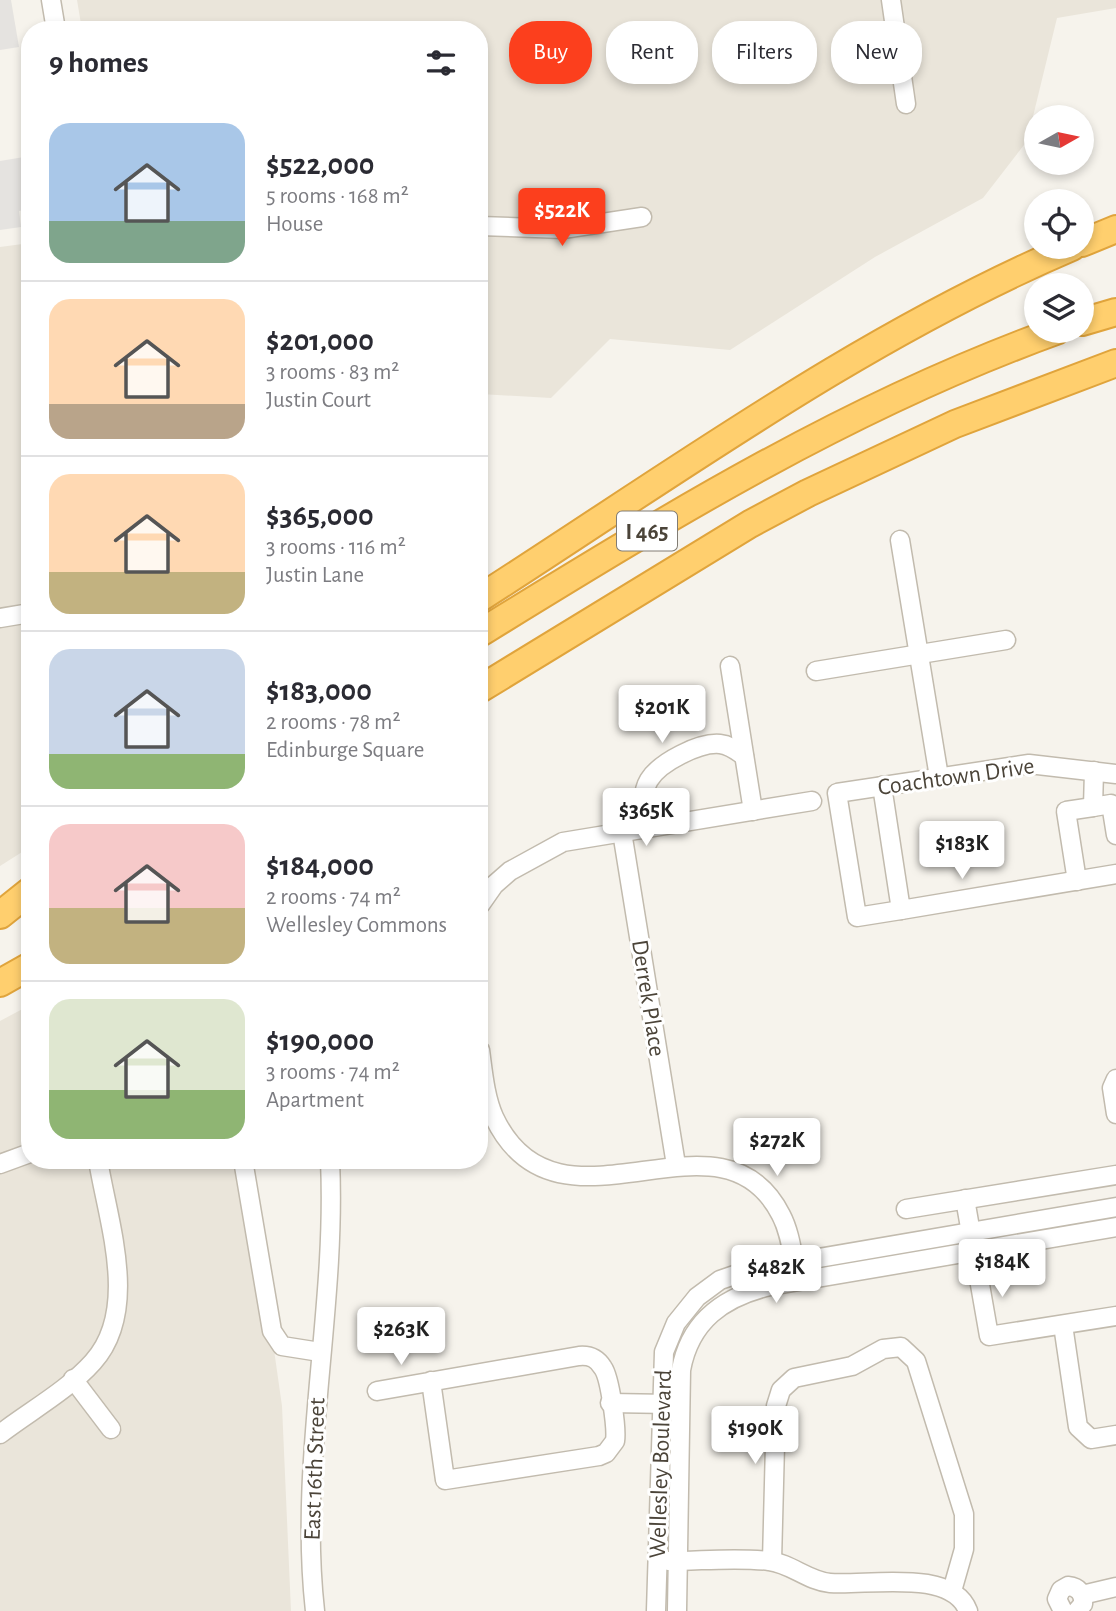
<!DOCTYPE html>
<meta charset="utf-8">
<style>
:root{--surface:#fff;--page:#f7f7f7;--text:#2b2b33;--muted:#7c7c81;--line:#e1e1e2;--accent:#fc3f1d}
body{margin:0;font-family:"Alegreya Sans",sans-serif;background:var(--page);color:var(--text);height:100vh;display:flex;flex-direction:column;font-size:26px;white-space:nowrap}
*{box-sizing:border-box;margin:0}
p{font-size:23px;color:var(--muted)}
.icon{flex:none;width:38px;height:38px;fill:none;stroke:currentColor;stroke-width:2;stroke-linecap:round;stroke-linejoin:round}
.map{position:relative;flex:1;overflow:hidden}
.details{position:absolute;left:21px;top:21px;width:467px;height:1148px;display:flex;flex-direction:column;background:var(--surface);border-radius:28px;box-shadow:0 4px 10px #0003}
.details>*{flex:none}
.top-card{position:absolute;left:509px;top:21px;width:500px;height:63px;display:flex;gap:14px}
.needle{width:46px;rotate:81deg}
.tools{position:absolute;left:1024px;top:105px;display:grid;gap:14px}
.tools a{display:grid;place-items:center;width:70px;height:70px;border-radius:50%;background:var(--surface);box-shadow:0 4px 10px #0003;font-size:35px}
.price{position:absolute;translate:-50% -60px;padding:0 16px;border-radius:7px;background:#fff;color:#222;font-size:23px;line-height:46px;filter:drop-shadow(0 2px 4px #0008)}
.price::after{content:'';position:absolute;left:50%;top:42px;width:21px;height:16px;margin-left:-10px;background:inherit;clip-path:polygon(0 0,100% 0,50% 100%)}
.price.current{background:var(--accent);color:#fff}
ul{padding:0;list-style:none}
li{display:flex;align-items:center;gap:21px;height:175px;padding:0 28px}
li+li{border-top:2px solid var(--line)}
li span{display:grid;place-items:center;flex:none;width:196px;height:140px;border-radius:21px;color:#555}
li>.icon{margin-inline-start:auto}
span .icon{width:84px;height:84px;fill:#fffc;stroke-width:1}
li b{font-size:30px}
h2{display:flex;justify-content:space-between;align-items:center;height:84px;padding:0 28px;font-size:30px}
.chip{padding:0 24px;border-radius:28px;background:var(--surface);box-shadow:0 4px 10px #0003;font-size:24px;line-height:63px}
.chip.current{background:var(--accent);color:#fff}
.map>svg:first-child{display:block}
.residential{fill:#eae5da}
.parking{fill:#e5e3e0}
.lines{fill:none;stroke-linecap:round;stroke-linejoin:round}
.minor-casing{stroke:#c2bbae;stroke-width:21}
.highway-casing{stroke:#e0a43c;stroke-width:30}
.minor{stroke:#fff;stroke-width:18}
.highway{stroke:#ffcf6e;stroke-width:26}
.labels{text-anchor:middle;stroke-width:6;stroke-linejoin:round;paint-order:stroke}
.shield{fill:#fff;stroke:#817c74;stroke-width:2}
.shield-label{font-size:23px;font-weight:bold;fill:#4b4439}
.street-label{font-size:24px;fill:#4b4439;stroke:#fff}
</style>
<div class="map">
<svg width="1116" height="1611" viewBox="0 0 1116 1611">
<rect width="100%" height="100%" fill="#f6f3ec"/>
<g class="residential">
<path d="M77,0H1116V8L1057,18L1027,141L983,198L875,257L730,350L610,339L551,398L480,394V30H82Z"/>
<path d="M30,243V847L0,866V247Z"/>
<path d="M30,1005V1160H247L282,1406L291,1611H0V1021Z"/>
</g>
<g class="parking">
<path d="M0,0H11L19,47L0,50Z"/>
<path d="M30,156V209L19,211L21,227L0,230V161Z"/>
</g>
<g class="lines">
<g class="minor-casing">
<g id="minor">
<path d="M51,0L56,30"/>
<path d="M891,0L906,104"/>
<path d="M480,226L563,229L642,217"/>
<path d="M900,540L939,777"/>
<path d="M0,618L30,613"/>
<path d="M730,666L753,811"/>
<path d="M816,671L1006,640"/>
<path d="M1094,771L1093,807L1111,804L1116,835"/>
<path d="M882,786L901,910L1116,874"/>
<path d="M644,829C643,814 641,793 649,780C660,762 700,742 720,744C730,745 737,751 744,756"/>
<path d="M622,832L676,1165"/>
<path d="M1077,881L1066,811L1093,807"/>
<path d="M480,905L494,885L510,871L563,842L812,801"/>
<path d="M901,910L857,917L837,793L1029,764L1116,774"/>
<path d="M480,1050C483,1072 485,1097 494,1117C558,1253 720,1094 781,1215C790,1232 792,1252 796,1271"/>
<path d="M1116,1079L1112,1088L1116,1114"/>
<path d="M243,1160L272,1331L282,1346L320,1352"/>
<path d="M0,1164L30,1153"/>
<path d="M965,1199L989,1336L1116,1316"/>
<path d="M906,1209L1116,1175"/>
<path d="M1063,1325L1078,1427L1091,1439L1116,1435"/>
<path d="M73,1379L111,1429"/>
<path d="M377,1391L579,1356C590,1355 597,1358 603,1368C610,1378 617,1429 615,1441L606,1453L599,1456L445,1480L431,1381"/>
<path d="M610,1403L670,1404"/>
<path d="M0,1434C30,1411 68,1390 93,1362C140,1310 108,1222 98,1160"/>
<path d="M668,1561C701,1561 736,1557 769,1561C790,1563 808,1581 830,1583C867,1586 952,1568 968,1611"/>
<path d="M772,1561L776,1406L781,1390L794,1378L852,1366L883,1349L901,1347L916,1361L964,1514V1549L952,1591"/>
<path d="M1082,1595L1116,1587"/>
<path d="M315,1611C298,1460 337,1311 330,1160"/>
<path d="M656,1611L664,1352L676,1323L697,1297L720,1280L749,1270L1116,1207"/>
<path d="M677,1611L681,1370C690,1321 723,1297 770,1286L1116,1227"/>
<path d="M1063,1611L1057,1599L1061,1590L1068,1586C1079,1587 1084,1594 1083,1604L1077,1611"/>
</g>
</g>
<g class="highway-casing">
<g id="highway">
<path d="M1082,243L1116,229"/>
<path d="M1082,322L1116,312"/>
<path d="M480,598C672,475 861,337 1072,247"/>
<path d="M480,633C667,518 848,406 1056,331"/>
<path d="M480,689L750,524L808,493L955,424L1116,363"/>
<path d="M0,915L30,891"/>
<path d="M0,983L30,966"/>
</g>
</g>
<use href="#minor" class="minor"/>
<use href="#highway" class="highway"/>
</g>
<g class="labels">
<rect class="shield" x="617" y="511.5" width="60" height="39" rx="5"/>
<g class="shield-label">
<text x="647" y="539">I 465</text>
</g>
<g class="street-label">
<text transform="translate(956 776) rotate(-8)" y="8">Coachtown Drive</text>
<text transform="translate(649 998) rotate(81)" y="8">Derrek Place</text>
<text transform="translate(660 1464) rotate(-88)" y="8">Wellesley Boulevard</text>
<text transform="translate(314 1469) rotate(-88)" y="8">East 16th Street</text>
</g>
</g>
</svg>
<div class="tools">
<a><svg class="needle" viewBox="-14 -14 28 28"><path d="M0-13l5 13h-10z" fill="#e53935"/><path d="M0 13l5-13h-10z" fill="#7c7c81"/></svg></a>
<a><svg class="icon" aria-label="locate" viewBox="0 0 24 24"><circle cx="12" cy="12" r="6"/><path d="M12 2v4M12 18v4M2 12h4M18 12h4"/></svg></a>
<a><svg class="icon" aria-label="layers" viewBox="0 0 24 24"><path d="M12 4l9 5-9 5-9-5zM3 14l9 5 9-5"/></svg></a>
</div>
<b class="price current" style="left:562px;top:248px">$522K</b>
<b class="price" style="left:662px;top:745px">$201K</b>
<b class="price" style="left:646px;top:848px">$365K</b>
<b class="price" style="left:962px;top:881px">$183K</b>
<b class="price" style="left:777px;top:1178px">$272K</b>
<b class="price" style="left:1002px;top:1299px">$184K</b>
<b class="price" style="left:776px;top:1305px">$482K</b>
<b class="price" style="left:401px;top:1367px">$263K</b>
<b class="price" style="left:755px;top:1466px">$190K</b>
<div class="top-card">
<a class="chip current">Buy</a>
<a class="chip">Rent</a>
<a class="chip">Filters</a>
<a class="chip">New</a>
</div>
<section class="details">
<h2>9 homes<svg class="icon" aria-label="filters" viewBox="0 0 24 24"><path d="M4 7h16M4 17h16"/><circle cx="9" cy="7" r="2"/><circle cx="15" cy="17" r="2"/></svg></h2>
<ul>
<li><span style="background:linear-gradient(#a9c7e8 70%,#7fa58c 0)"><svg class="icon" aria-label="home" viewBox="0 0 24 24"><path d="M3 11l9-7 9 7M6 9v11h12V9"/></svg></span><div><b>$522,000</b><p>5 rooms · 168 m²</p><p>House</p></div></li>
<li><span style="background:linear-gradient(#ffd9b3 75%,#b9a48a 0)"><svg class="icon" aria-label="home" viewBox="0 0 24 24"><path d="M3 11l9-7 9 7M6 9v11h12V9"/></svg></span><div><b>$201,000</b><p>3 rooms · 83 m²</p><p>Justin Court</p></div></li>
<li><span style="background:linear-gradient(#ffd9b3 70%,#c2b280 0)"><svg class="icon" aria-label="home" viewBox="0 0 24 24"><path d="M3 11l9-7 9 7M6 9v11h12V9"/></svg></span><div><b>$365,000</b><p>3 rooms · 116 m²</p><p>Justin Lane</p></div></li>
<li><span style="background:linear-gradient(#c9d6e8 75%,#8fb573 0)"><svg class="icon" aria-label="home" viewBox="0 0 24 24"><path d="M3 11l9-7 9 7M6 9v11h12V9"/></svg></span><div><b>$183,000</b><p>2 rooms · 78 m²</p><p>Edinburge Square</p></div></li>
<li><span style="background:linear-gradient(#f6c9c9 60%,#c2b280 0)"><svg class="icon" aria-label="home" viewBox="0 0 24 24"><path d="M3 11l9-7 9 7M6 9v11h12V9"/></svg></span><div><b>$184,000</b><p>2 rooms · 74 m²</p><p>Wellesley Commons</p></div></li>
<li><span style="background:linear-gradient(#dfe7d0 65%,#8fb573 0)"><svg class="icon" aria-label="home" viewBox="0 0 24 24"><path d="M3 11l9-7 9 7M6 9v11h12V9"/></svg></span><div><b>$190,000</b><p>3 rooms · 74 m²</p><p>Apartment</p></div></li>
</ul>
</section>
</div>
